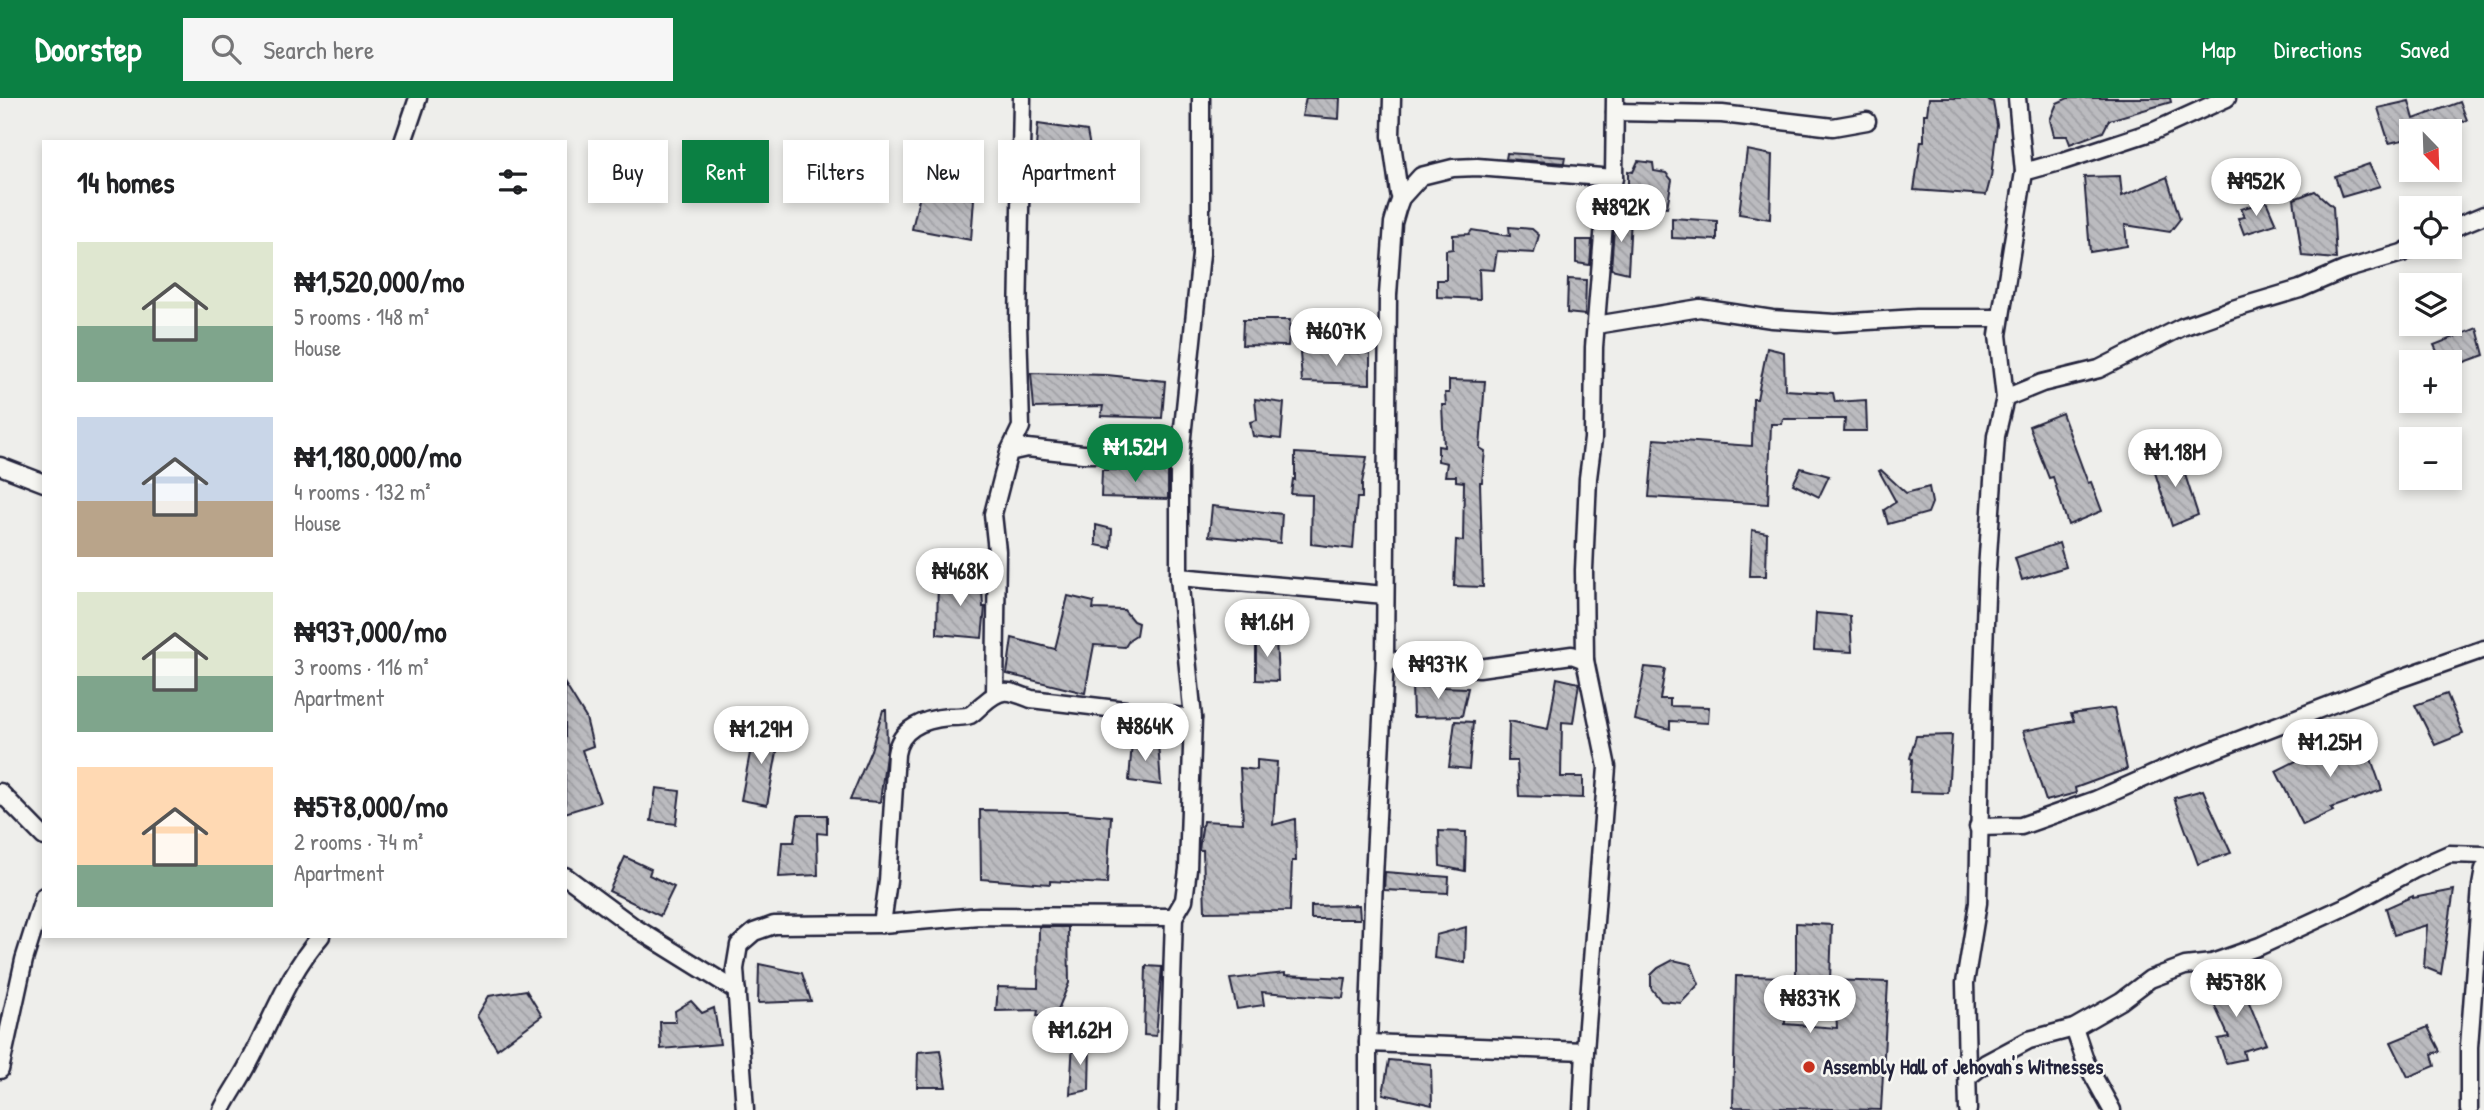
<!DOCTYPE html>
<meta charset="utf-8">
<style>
:root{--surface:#fff;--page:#f6f6f6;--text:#202124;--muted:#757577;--accent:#0b8043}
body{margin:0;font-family:"Patrick Hand",sans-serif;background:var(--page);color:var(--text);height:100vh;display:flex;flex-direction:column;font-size:26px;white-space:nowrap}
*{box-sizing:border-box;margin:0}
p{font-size:23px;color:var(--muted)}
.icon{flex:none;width:38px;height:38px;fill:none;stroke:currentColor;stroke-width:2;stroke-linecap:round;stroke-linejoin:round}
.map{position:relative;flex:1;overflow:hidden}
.side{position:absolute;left:42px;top:42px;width:525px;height:798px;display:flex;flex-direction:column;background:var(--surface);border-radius:0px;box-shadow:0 4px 10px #0003}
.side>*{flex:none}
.guide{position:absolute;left:588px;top:42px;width:665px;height:63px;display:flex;gap:14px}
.needle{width:46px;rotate:157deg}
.fabs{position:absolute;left:2399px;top:21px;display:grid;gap:14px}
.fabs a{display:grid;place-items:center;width:63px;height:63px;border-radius:0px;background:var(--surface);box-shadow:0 4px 10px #0003;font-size:35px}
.price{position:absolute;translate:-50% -60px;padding:0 16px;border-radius:24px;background:#fff;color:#222;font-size:23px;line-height:46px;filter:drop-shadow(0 2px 4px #0008)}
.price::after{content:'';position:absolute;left:50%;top:42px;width:21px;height:16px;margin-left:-10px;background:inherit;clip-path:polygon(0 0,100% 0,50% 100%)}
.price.current{background:var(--accent);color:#fff}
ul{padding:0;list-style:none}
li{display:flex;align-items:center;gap:21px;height:175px;padding:0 35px}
li span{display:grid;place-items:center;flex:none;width:196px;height:140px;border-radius:0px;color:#555}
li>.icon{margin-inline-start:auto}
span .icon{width:84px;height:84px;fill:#fffc;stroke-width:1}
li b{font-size:30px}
h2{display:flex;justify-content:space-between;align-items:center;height:84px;padding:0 35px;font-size:30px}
.chip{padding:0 24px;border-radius:0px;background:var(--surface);box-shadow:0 4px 10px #0003;font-size:24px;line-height:63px}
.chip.current{background:var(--accent);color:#fff}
header{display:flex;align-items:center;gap:42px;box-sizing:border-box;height:98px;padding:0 35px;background:var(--accent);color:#fff}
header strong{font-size:33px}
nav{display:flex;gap:38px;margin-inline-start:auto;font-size:24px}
.search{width:490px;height:63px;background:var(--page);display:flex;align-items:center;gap:18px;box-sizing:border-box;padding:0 24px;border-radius:0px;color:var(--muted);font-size:26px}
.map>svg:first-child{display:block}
.building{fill:url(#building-back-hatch);stroke:#22223b;stroke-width:2;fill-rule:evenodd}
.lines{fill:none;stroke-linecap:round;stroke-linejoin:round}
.minor-casing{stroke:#22223b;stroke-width:21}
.minor{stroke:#f6f6f2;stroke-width:16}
.poi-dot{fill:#c8321e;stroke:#f6f6f2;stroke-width:2.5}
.labels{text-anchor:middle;stroke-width:5;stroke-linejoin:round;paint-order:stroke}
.poi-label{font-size:21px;font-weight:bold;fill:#22223b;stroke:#f6f6f2;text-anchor:start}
</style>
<header>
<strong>Doorstep</strong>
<div class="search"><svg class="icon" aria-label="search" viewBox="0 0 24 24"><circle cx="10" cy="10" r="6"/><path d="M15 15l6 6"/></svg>Search here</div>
<nav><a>Map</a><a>Directions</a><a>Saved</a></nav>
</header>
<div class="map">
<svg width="2484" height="1012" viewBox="0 0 2484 1012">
<defs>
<pattern id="building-back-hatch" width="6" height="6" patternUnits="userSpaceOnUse" patternTransform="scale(1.75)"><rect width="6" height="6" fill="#bbbbbf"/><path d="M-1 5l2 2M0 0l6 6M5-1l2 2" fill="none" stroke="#a0a0a5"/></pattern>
</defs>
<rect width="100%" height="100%" fill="#eeeeeb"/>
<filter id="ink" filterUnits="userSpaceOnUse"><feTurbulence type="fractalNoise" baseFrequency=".0143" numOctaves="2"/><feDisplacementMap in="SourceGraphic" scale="14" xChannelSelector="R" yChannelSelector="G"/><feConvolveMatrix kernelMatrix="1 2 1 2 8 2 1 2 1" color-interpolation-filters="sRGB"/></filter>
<g filter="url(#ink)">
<g class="building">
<path d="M1306,0H1340L1339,21L1302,18Z"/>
<path d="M1929,0H1985L1993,4L1997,27L1991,79L1986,97L1914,92L1921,43H1924V16H1927Z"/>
<path d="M2068,0H2170L2171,4L2109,22L2103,34L2070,46L2067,38H2054L2050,22L2057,5Z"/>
<path d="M2409,3L2414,21L2460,4L2467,22L2440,33H2412V40L2389,45L2378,10Z"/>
<path d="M1038,26L1087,33L1091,55L1036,49Z"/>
<path d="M1747,52L1772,57L1770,121L1739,116Z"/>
<path d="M1507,55L1565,59L1564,65L1506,61Z"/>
<path d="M1638,63L1653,65L1654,73L1666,75L1672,82L1667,109L1628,106V73L1633,74Z"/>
<path d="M2369,66L2380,88L2342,99L2335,78Z"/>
<path d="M2120,78L2122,98L2167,79L2180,121L2170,134L2125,127L2127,148L2090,154L2084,79Z"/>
<path d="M921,92L974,101L971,142L912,131Z"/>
<path d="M2315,93L2333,109L2336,161L2302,158L2294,101Z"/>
<path d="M2266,103L2276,126L2244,136L2238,120L2245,119L2241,111Z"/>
<path d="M1615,116L1631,119L1628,175L1611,171Z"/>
<path d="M1672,120L1717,123V142L1672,140Z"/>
<path d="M1509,129L1532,131L1539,137L1534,155L1497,153L1494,172L1479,171L1480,201L1437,199V182H1446V152L1453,151V137L1469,136L1472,132L1510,138Z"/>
<path d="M1576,142H1592L1590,167L1576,165Z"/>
<path d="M1568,181L1586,182L1585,217L1567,215Z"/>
<path d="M1243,222H1290L1288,248L1242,247Z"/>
<path d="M2477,230L2484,257L2462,265L2460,256L2442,264L2434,247Z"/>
<path d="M1767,250L1784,254L1785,292L1833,295L1835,304L1866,302L1867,333H1844L1845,321H1783L1782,326H1771L1768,406L1649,399L1654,341L1752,348L1753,301H1757Z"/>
<path d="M1300,254L1370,255V286L1302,284Z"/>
<path d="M1031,275L1107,277L1165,283L1162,320L1101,318L1103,308L1034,310Z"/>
<path d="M1449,282L1485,283L1480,350L1485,353L1482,384H1480L1483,489L1454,488L1456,442L1463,443L1464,384L1456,383V378H1445L1447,365L1438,363V348L1444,349L1442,307H1446L1445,295H1449Z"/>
<path d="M1255,301L1284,305L1281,341L1253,338L1250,324L1257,322Z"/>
<path d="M2062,315L2088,385L2091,384L2102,413L2068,427L2053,379L2049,380L2029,328Z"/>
<path d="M1295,355L1367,359L1362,385V400H1357L1353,451L1311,446L1312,397L1291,396L1293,381L1295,382Z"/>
<path d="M2178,355L2198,417L2172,428L2152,365Z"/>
<path d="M1801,370L1829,378L1819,399L1793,386Z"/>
<path d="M1102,372H1168V401L1101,399Z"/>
<path d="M1881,372L1906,395L1929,389L1932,405L1928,415L1888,426L1884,412L1896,404L1879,373Z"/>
<path d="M1212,408L1282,416L1280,445L1209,438Z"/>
<path d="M1096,427L1112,431L1111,450L1096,447Z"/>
<path d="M1752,432L1767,435L1766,478H1750Z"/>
<path d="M2059,445L2066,469L2022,482L2015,460Z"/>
<path d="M938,478L979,482V490H982L983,509H985L982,540L937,536Z"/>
<path d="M1068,498L1094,504L1093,511L1124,512L1133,523L1138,525L1136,537L1130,541L1125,549L1094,547L1085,595L1007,576L1012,540L1055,551Z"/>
<path d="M1816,515L1850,518L1852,554L1814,552Z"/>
<path d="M1256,539H1276L1278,583L1256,582Z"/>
<path d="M1645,569L1665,571L1660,601H1670V608L1709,609L1708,625L1670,623V631L1635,622Z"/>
<path d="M1557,580L1579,585L1573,625L1562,624L1561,679H1583V700L1519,698L1517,663H1508L1509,623L1548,631Z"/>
<path d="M565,586L586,620L593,648L582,652L600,704L565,715Z"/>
<path d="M1412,588L1468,590L1462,618L1413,619Z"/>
<path d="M2447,596L2463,636L2435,647L2415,607Z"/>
<path d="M2114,610L2127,671L2075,690L2076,695L2046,703L2023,633L2074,623L2071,616Z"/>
<path d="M883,612H886L887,649L880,704L850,702L871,652Z"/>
<path d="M1455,623L1473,624L1469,671L1449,669Z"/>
<path d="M755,629L781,633L767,707L741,702Z"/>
<path d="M1952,637L1948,695L1910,694L1912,661L1910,660L1916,638Z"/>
<path d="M2363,638L2382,692L2331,710L2333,713L2303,727L2276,673L2308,657Z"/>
<path d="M1132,644L1158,645L1161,687L1129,683Z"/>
<path d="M1257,662L1277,664L1273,727L1295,721L1296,763H1292L1290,813L1205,814L1203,752H1199L1203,723L1243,725L1240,670L1257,672Z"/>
<path d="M656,690L680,693L676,726L651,723Z"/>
<path d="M2203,692L2231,755L2198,766L2174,700Z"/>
<path d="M980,712L1065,714L1111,718L1107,786L1050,783V786L981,781Z"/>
<path d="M798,717H827V736L817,735L818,777L779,779L782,744H794Z"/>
<path d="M1439,733L1466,734L1465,773L1440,768Z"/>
<path d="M625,759L651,771L649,777L674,789L660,818L609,793Z"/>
<path d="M1385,774L1449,779L1448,795L1384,792Z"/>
<path d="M2454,792L2441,876L2424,869L2427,827L2394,837L2386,810L2413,798V800Z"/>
<path d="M1359,807L1360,821H1311V808Z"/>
<path d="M1796,825L1832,827L1830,882L1888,884L1881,1012L1733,1009L1736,878L1796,879ZM1786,896L1835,897L1837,930L1785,926Z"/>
<path d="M1039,829H1068L1069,885L1055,919L1037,918L1038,912L996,913L998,889L1038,890Z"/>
<path d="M1466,829L1465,865L1434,860L1436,837Z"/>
<path d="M1673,862L1691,866L1699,886L1681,905L1661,903L1651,890V877L1658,870Z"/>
<path d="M759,866L802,875L811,903L758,905Z"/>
<path d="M1146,868L1162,869L1156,938L1144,937Z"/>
<path d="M1285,875V877L1346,880L1343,900L1262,894L1264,907L1237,911L1230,881Z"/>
<path d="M2237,875L2266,946L2243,953L2245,961L2226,965L2218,941L2229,939L2207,891Z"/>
<path d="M526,892L542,918L497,951L477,918L489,898Z"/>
<path d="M691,903L702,915L714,910L720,946L661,951L660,924H676L675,913Z"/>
<path d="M2428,929L2440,953L2432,956L2435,968L2408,979L2391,944Z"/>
<path d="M1073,943L1090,945L1089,992L1070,996Z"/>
<path d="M940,952L946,989H917L918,954Z"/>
<path d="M1389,962L1431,966L1432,1007L1383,996Z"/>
</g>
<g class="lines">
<g class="minor-casing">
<g id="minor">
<path d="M1392,0L1391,38L1399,95L1401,100"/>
<path d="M1615,14L1722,16L1833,29L1867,23"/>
<path d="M403,44L418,0"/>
<path d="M2024,74L2063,63L2154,33L2227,0"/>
<path d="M2450,131L2484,117"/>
<path d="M1596,227L1700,210L1772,221L1835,225L1917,220H2000"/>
<path d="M2005,300L2042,285L2099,271L2182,229L2233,211L2300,191L2344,172L2402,155L2413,149"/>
<path d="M1009,354L1021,329L1018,226L1022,0"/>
<path d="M0,368L44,385"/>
<path d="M1179,479L1385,497"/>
<path d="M1385,562L1479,570L1572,557L1585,562"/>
<path d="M995,595L997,453L993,416L1009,354L1027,350L1083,356H1158L1171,359L1179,368"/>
<path d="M0,694L44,739"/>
<path d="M1978,729L2021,728L2095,702L2172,668L2387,585L2484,551"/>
<path d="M565,778L634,829L737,893"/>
<path d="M882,826L888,783L896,656C900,630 924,621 949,619C955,619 965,619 970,617C974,615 979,609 983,606C1002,589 1008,592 1031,601L1193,620"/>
<path d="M2074,930L2086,965L2112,1012"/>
<path d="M1368,945L1585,953"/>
<path d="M0,972L24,862L44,798"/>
<path d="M1968,979L1986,965L2029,942L2074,930L2121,903L2150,881L2185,868L2212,865L2260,848L2353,805L2413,772L2449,756L2484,757"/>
<path d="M222,1012C230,996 241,981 249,965C272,922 288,875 321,838"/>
<path d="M745,1012L735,871L739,847L754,834L774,827L882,826L979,818L1174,819"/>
<path d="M1168,1012L1174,819L1184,802L1188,771L1193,620L1179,479V368L1201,156V0"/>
<path d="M1368,1012V945L1374,779L1385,562L1388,197L1393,125L1397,111L1401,100L1421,78L1453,70L1477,69L1614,80"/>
<path d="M1582,1012L1585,953L1607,669L1585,562L1584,472L1588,380L1593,341L1594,249L1605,113L1614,80L1615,0"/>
<path d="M1968,1012L1965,885L1978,805L1982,604L1987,472L1996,338L2005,300L1998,237L2024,74L2017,0"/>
<path d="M2469,1012V949L2481,788L2484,771"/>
</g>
</g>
<use href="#minor" class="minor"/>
</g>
</g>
<circle class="poi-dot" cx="1809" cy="969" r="7"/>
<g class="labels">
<g class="poi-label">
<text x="1823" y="976">Assembly Hall of Jehovah's Witnesses</text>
</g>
</g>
</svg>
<div class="fabs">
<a><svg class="needle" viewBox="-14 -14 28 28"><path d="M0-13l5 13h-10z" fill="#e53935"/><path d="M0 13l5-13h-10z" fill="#757577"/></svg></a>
<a><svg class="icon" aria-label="locate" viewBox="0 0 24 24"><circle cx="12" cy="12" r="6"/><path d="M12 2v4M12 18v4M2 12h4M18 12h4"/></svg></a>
<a><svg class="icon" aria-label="layers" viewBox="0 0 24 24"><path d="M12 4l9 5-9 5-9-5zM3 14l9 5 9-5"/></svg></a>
<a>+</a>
<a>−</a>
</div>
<b class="price" style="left:2256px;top:120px">₦952K</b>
<b class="price" style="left:1621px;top:146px">₦892K</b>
<b class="price" style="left:1336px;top:270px">₦607K</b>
<b class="price current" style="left:1135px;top:386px">₦1.52M</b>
<b class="price" style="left:2175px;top:391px">₦1.18M</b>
<b class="price" style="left:960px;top:510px">₦468K</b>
<b class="price" style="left:1267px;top:561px">₦1.6M</b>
<b class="price" style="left:1438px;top:603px">₦937K</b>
<b class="price" style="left:1145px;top:665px">₦864K</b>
<b class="price" style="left:761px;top:668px">₦1.29M</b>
<b class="price" style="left:2330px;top:681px">₦1.25M</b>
<b class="price" style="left:2236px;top:921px">₦578K</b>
<b class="price" style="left:1810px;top:937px">₦837K</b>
<b class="price" style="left:1080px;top:969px">₦1.62M</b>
<div class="guide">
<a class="chip">Buy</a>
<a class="chip current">Rent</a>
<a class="chip">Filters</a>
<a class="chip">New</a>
<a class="chip">Apartment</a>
</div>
<section class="side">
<h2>14 homes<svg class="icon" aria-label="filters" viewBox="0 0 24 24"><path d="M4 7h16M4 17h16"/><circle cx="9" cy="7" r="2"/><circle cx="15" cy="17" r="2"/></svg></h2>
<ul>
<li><span style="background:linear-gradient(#dfe7d0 60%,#7fa58c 0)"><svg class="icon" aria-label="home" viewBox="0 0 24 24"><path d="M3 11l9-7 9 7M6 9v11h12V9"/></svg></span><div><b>₦1,520,000/mo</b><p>5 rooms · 148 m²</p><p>House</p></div></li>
<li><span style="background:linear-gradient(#c9d6e8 60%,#b9a48a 0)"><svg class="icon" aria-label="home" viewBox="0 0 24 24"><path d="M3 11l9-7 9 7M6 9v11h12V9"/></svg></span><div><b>₦1,180,000/mo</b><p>4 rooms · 132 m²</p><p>House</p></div></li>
<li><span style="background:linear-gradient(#dfe7d0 60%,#7fa58c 0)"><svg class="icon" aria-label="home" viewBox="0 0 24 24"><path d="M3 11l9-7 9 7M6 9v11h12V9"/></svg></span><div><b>₦937,000/mo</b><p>3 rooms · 116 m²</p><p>Apartment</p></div></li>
<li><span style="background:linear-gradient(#ffd9b3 70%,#7fa58c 0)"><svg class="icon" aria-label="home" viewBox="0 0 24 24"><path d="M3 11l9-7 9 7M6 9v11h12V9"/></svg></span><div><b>₦578,000/mo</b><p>2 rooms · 74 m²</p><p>Apartment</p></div></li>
</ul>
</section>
</div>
